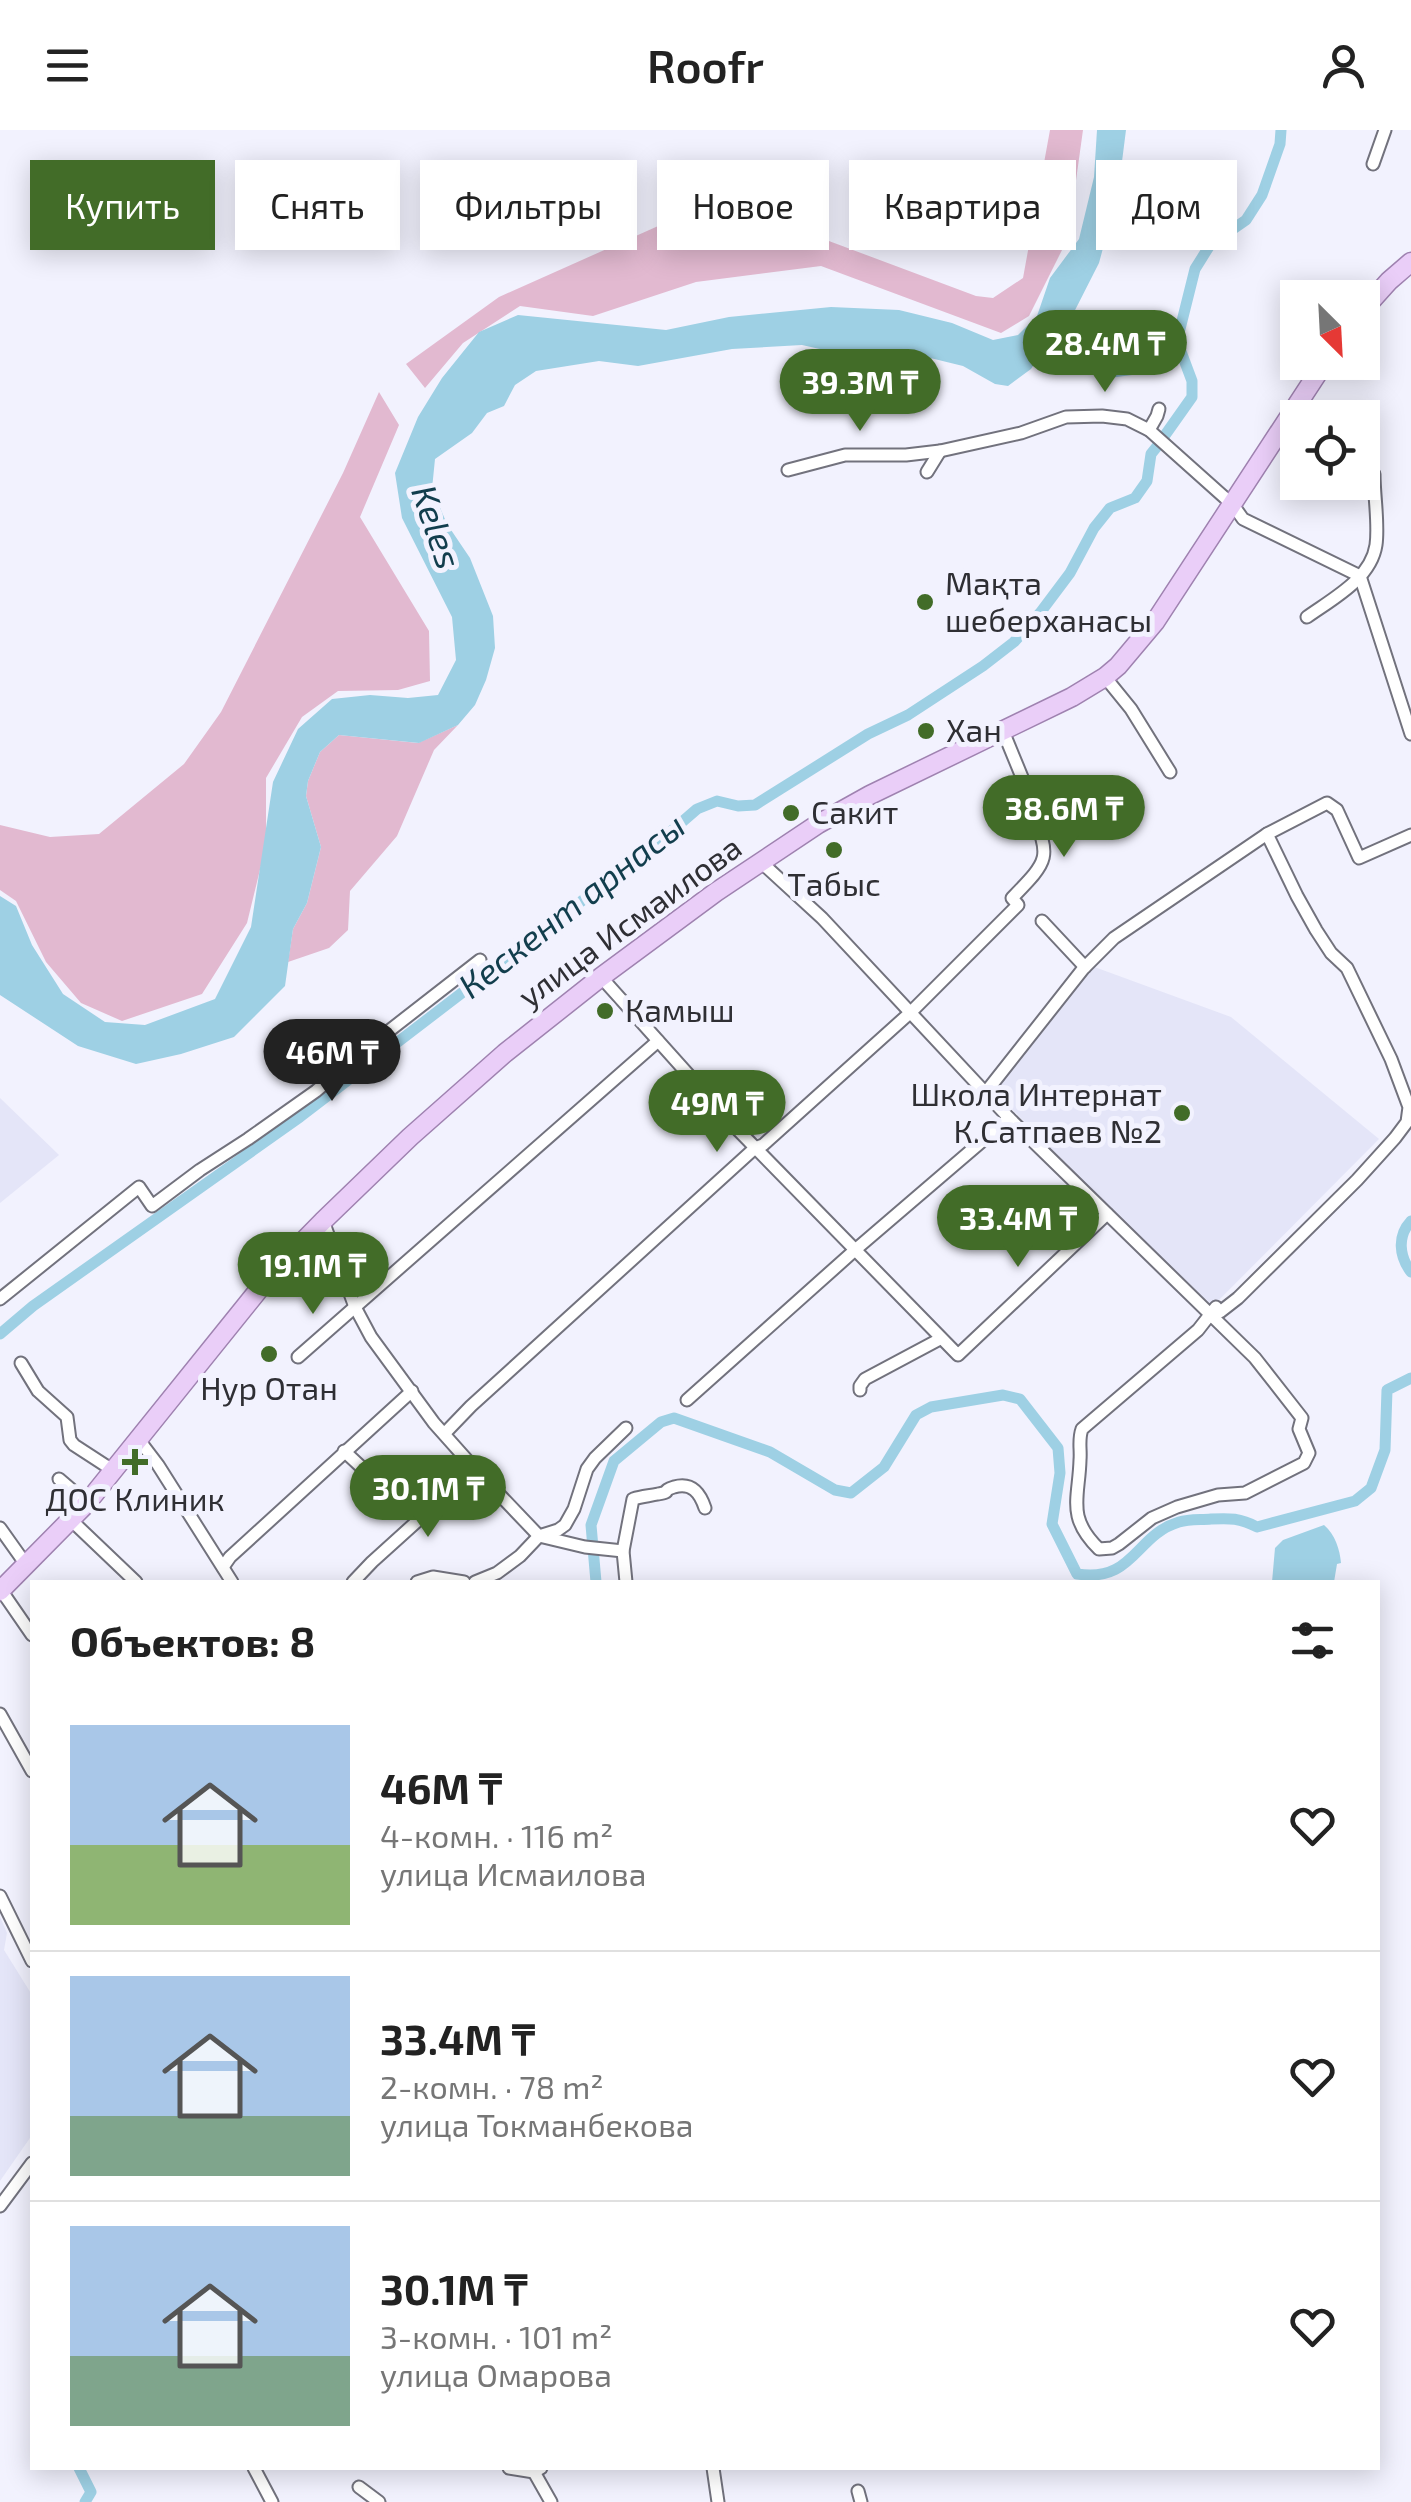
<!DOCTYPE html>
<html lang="ru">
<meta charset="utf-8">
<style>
:root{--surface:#fff;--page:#f6f6f6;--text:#222;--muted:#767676;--line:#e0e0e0;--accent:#426c28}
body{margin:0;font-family:"Exo 2",sans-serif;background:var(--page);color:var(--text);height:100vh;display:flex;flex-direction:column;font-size:38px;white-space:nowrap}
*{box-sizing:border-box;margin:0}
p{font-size:32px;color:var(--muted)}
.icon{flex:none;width:55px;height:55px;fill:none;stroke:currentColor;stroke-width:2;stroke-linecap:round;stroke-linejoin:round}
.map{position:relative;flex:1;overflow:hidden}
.drawer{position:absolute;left:30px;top:1450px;width:1350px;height:890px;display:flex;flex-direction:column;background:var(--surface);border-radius:0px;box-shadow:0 5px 25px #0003}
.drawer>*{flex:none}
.top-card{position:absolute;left:30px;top:30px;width:1352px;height:90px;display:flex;gap:20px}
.needle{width:65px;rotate:156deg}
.buttons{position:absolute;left:1280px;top:150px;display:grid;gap:20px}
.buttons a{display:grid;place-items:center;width:100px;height:100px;border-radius:0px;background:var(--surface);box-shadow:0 5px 25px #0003;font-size:50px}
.price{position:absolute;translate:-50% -85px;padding:0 22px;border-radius:35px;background:var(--accent);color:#fff;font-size:32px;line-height:65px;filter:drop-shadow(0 2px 5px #0008)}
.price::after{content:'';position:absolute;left:50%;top:60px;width:30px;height:22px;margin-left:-15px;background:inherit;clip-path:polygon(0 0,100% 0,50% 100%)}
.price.selected{background:#222;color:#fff}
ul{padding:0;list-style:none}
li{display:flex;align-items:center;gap:30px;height:250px;padding:0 40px}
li+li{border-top:2px solid var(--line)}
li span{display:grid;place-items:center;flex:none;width:280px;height:200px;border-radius:0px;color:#555}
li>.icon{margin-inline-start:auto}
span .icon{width:120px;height:120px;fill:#fffc;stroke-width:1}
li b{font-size:42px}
h2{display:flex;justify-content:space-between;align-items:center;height:120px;padding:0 40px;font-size:42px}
.tag{padding:0 35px;border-radius:0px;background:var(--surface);box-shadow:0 5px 25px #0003;font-size:35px;line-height:90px}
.tag.selected{background:var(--accent);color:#fff}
header{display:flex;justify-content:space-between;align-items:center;height:130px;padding:0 40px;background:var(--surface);font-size:45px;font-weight:600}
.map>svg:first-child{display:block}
.built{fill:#e4e5f8}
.green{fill:#e2b9d0}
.water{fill:#9ed0e4}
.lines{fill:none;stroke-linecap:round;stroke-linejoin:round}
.canal{stroke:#9ed0e4;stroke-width:11}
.minor-casing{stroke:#72727d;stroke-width:15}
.primary-casing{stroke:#9f82b0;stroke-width:21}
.minor{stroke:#fff;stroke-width:11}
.primary{stroke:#eacef8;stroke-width:18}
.poi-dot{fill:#426c28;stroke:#f2f2fe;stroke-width:4}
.labels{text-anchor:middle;stroke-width:10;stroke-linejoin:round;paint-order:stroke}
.poi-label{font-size:32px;fill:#2f2f34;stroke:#f2f2fe;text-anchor:start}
.street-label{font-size:32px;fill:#2f2f34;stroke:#f2f2fe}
.water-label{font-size:35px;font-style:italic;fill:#123e4d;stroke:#f2f2fe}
</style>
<header><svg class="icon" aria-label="menu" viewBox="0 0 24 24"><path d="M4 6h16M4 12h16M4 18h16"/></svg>Roofr<svg class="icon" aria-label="person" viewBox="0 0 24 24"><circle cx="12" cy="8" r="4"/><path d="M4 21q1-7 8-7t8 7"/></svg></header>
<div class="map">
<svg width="1411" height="2372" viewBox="0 0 1411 2372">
<rect width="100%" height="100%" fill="#f2f2fe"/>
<g class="built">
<path d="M1089,835L1231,887L1379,1009L1210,1179L990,957Z"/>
<path d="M0,968L59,1025L0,1073Z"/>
<path d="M0,1787L7,1803L4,1820L32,1865V2005L0,2051Z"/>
</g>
<g class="green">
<path d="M1050,0H1083L1068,108L1029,186L1001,203L821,136L696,152L593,186L520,176L463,213L425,258L406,234L499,167L703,76L730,74L976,166L993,168L1023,148Z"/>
<path d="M379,262L399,295L360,387L429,501L430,551L398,560L338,561L302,587L266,648V715L247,793L202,864L122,891L81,873L46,832L16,771L0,760V695L50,707L99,704L184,634L221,582L343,343Z"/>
<path d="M458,595L434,620L397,706L350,761L348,800L329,818L288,832L293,799L307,773L321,717L306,666L308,651L320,622L339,605L418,613Z"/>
</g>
<g class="water">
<path d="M1097,0H1126L1118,63L1099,133L1068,194L1040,225L1031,239L1008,256L995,254L963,236L918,225L842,224L802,215L732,219L638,236L599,231L536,241L515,255L504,276L487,283L472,303L435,329L432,359L447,394L470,428L493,486L495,518L486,550L475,575L458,595L419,613L339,605L320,622L308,651L306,666L321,717L307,773L293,799L285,856L234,907L181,924L136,934L78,916L0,865V766L16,776L32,815L63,864L105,892L145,895L215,869L251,797L273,652L298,599L332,569L370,565L408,568L438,565L456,530L452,487L402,388L395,343L418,287L442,248L479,202L518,185L666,200L729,187L831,177L899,180L952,193L993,210L1018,205L1037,186L1050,148L1079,109L1094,47Z"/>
<path d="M1116,194L1136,198L1132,245L1109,248L1103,231Z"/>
<path d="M1324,1395C1335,1404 1340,1420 1341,1433L1337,1434L1334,1452H1272L1275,1418L1283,1410Z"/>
</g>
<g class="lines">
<g class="canal">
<path d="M1163,308L1192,267V251L1177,211L1195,139L1210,115L1246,90L1262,65L1280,14L1281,0"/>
<path d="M1411,1091C1397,1106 1399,1126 1411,1142"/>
<path d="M0,1204L33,1176L300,987L660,711L697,679L717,671L738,676L755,675L868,604L908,585L983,536L1014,512L1040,483L1070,443L1094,398L1110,378L1135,368L1147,351L1151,324L1159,314"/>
<path d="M596,1452L591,1395L614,1331L661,1292L674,1288L770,1322L835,1360L851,1363L884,1337L916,1285L931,1277L1003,1265L1020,1269L1058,1318L1060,1343L1052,1394L1077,1444C1134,1453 1135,1405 1179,1392C1189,1389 1201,1390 1211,1389C1230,1388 1240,1388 1257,1397L1355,1371L1371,1358L1385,1320L1387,1260L1411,1248"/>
<path d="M79,2338L91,2362L85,2372"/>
</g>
<g class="minor-casing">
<g id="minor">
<path d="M1373,34L1385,0"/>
<path d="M1149,300L1157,286L1159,279"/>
<path d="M788,340L845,325H906L940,321L1021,303L1066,287L1102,286L1127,289L1149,300L1233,375L1243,389L1360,446L1411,604"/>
<path d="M927,342L940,321"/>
<path d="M1307,487C1332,469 1371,449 1376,415C1379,394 1374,366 1374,344"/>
<path d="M1105,547L1131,579L1170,642"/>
<path d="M761,732L822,788L1009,988L1255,1228L1302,1288L1299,1299L1309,1323L1304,1333L1245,1363L1218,1365L1177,1377L1152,1388L1119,1414L1112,1418L1099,1419C1066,1387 1079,1368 1080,1330C1081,1319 1078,1310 1082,1299L1198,1200L1216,1177"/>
<path d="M1042,791L1085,837"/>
<path d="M601,847L738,1000L958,1225L1107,1084"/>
<path d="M986,962L1083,839L1114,808L1267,704L1327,673L1337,680L1359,728L1411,705"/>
<path d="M323,1091L355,1177L371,1207L434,1293L475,1339L539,1406L585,1417L623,1421"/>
<path d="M0,1169L139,1057L152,1076L200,1040L248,1009L316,961L358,925L480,830"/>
<path d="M1212,1184L1220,1182L1238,1168L1357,1050L1395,1008L1407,992L1409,977L1391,929L1347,838L1331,823L1316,800L1297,766L1267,704"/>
<path d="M298,1227L658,911"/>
<path d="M21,1233L38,1261L67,1287L70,1310L74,1315L114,1341"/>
<path d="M860,1260V1256L865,1249L940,1209"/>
<path d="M687,1270L855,1120L1009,988"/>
<path d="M445,1303L471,1276L755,1018L763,1015L911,882L1018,775L1012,768C1052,727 1050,728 1030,676L1033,674L1003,601"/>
<path d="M139,1310L158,1335L232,1452"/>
<path d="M344,1321L372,1347L386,1365"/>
<path d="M59,1349L87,1373"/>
<path d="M71,1390L136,1452"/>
<path d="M0,1398L27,1436"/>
<path d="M223,1437L230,1427L412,1261"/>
<path d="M353,1452L372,1432L475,1339"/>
<path d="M417,1452L433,1447L464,1452"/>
<path d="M475,1452L497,1443L520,1426L539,1406L558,1400L565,1395L574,1379L587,1339L595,1328L626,1298"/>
<path d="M626,1452L623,1421L633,1369C642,1366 649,1366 658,1364C674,1361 659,1362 674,1357C692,1352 700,1363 705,1378"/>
<path d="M1,1460L32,1505"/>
<path d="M0,1584L32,1641"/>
<path d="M0,1766L32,1831"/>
<path d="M0,2076L32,2033"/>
<path d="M254,2338L272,2372"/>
<path d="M509,2338L534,2342L541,2338"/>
<path d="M713,2338L718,2372"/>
<path d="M534,2342L551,2372"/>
<path d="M359,2357L379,2372"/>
<path d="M858,2361L861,2372"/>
</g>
</g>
<g class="primary-casing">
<g id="primary">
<path d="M1362,181L1389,151L1411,132"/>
<path d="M0,1461L87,1373L273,1142L323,1091L410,1007L505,923L601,847L716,762L818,694L870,665L1072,567L1105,547L1118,536L1155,492L1325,232"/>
</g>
</g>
<use href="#minor" class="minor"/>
<use href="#primary" class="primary"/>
</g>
<g class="poi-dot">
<circle cx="925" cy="472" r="10"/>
<circle cx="926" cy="601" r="10"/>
<circle cx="791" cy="683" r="10"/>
<circle cx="834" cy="720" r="10"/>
<circle cx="605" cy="881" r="10"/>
<circle cx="1182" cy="983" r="10"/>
<circle cx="269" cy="1224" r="10"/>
<path d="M130 1317h10v10h10v10h-10v10h-10v-10h-10v-10h10z"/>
</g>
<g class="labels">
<g class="poi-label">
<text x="945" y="465">Мақта<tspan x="945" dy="37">шеберханасы</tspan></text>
<text x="946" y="612">Хан</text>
<text x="811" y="694">Сакит</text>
<text x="834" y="766" text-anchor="middle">Табыс</text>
<text x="625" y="892">Камыш</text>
<text x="1162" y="976" text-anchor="end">Школа Интернат<tspan x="1162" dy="37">К.Сатпаев №2</tspan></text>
<text x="269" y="1270" text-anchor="middle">Нур Отан</text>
<text x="135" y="1381" text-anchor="middle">ДОС Клиник</text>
</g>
<g class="street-label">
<text transform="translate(630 792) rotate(-36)" y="11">улица Исмаилова</text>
</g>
<g class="water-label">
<text transform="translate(436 397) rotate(71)" y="12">Keles</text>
<text transform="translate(572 776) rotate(-38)" y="12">Кескент арнасы</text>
</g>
</g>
</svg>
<div class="buttons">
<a><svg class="needle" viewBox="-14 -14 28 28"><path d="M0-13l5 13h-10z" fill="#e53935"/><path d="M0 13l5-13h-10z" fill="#767676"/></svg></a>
<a><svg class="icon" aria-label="locate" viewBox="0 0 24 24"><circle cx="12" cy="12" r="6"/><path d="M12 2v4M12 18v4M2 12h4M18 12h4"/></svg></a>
</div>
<b class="price" style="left:1105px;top:265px">28.4M ₸</b>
<b class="price" style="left:860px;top:304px">39.3M ₸</b>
<b class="price" style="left:1064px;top:730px">38.6M ₸</b>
<b class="price selected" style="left:332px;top:974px">46M ₸</b>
<b class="price" style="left:717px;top:1025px">49M ₸</b>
<b class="price" style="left:1018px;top:1140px">33.4M ₸</b>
<b class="price" style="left:313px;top:1187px">19.1M ₸</b>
<b class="price" style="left:428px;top:1410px">30.1M ₸</b>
<div class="top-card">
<a class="tag selected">Купить</a>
<a class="tag">Снять</a>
<a class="tag">Фильтры</a>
<a class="tag">Новое</a>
<a class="tag">Квартира</a>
<a class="tag">Дом</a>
</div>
<section class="drawer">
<h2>Объектов: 8<svg class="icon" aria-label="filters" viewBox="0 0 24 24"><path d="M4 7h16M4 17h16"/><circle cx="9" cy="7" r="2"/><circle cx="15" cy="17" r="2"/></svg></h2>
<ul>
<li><span style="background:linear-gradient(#a9c7e8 60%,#8fb573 0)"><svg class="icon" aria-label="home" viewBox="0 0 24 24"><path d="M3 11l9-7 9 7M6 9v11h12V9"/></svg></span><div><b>46M ₸</b><p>4-комн. · 116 m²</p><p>улица Исмаилова</p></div><svg class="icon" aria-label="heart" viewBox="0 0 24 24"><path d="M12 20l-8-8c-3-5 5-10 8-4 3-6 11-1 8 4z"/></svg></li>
<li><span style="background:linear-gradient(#a9c7e8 70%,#7fa58c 0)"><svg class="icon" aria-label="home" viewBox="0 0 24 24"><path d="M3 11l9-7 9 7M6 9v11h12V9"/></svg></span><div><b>33.4M ₸</b><p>2-комн. · 78 m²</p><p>улица Токманбекова</p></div><svg class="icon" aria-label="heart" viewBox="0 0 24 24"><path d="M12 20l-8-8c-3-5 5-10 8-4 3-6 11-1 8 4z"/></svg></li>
<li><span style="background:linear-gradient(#a9c7e8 65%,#7fa58c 0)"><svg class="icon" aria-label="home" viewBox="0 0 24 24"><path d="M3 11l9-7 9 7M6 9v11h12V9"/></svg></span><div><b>30.1M ₸</b><p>3-комн. · 101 m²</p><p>улица Омарова</p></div><svg class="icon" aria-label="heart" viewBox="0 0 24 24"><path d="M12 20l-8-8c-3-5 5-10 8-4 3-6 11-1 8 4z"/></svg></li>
</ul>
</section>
</div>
